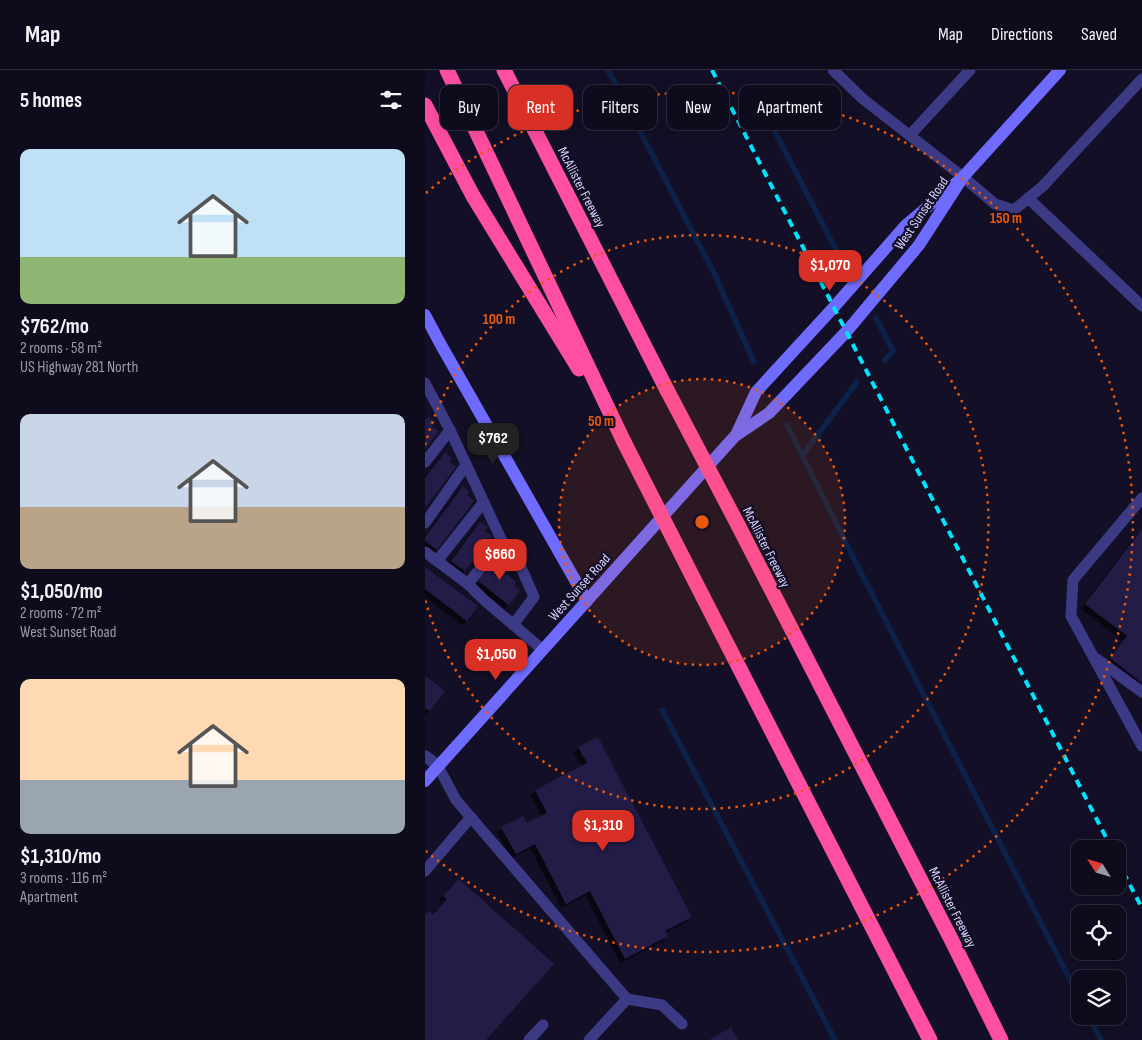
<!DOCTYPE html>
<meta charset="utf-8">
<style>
:root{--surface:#0e0b1c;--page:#1c1929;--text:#f1f3f6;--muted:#9b9ba3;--line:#2e2b3b;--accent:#d93025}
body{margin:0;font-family:"Sofia Sans Condensed",sans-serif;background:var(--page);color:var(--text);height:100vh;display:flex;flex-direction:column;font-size:19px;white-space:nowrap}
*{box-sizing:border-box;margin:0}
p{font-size:16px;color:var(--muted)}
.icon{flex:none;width:28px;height:28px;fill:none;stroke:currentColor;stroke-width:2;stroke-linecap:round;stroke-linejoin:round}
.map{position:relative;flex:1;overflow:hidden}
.sheet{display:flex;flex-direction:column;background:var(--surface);width:425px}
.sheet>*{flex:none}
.top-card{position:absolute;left:15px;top:15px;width:475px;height:45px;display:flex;gap:10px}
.needle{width:32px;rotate:307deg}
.tools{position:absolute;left:646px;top:770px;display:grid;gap:10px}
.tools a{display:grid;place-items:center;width:55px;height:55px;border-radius:10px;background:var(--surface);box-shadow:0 5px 20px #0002,0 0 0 1px var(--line);font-size:25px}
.price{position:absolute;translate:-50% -42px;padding:0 11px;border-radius:10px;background:var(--accent);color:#fff;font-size:16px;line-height:32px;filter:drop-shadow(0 1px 2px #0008)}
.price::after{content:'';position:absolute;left:50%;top:30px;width:15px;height:11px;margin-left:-8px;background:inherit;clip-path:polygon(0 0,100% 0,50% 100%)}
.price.selected{background:#222;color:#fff}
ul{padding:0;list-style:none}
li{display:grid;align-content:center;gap:10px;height:265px;padding:0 20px}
li span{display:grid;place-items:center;height:155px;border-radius:10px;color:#555}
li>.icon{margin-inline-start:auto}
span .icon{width:90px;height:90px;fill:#fffc;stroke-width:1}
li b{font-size:21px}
h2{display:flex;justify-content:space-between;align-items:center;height:60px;padding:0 20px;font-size:21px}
.pill{padding:0 18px;border-radius:10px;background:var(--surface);box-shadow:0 5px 20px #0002,0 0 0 1px var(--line);font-size:18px;line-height:45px}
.pill.selected{background:var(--accent);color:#fff}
header{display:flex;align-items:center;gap:30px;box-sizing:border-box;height:70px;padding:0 25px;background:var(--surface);border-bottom:1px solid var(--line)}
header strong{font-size:24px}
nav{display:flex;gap:28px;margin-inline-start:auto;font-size:18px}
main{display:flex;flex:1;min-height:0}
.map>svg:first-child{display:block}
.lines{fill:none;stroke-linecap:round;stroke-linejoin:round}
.stream{stroke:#0c2248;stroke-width:5.5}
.building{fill:#241b47;filter:url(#shadow)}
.lane{stroke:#3d3a85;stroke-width:11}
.street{stroke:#3d3a85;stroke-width:12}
.secondary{stroke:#6f6bff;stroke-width:12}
.highway{stroke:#ff4fa3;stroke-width:15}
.rail{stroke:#00e5ff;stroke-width:4;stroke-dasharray:8 6;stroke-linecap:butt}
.highway-bridge{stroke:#ff4fa3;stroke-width:15}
.ring{fill:none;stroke:#e8590c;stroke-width:2.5;stroke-dasharray:2.5 5}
.labels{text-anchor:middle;stroke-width:4.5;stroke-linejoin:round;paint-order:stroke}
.street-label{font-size:14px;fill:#d9d4ff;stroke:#130f26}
.centre{fill:#e8590c;stroke:#130f26;stroke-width:2.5}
.ring-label{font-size:15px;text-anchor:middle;font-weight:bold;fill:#e8590c;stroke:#130f26;stroke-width:4.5;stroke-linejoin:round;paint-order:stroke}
</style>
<header>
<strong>Map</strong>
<nav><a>Map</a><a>Directions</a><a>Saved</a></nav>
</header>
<main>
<section class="sheet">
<h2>5 homes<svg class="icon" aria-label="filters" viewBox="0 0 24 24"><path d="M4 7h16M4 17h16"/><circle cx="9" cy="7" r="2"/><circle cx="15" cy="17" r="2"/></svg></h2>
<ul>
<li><span style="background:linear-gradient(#bfe0f5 70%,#8fb573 0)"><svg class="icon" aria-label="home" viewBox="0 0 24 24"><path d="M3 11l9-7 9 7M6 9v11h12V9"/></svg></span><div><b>$762/mo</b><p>2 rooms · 58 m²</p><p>US Highway 281 North</p></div></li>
<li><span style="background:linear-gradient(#c9d6e8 60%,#b9a48a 0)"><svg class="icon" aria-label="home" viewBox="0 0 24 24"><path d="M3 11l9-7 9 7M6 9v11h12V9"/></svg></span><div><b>$1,050/mo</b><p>2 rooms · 72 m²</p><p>West Sunset Road</p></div></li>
<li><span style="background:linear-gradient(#ffd9b3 65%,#9aa5b1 0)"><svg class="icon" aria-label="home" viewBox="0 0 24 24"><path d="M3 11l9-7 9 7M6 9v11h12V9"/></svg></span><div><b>$1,310/mo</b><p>3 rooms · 116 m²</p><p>Apartment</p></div></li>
</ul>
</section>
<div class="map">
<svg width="717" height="970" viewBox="0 0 717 970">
<defs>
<filter id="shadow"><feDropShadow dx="-4.5" dy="4.5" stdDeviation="0" flood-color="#0009"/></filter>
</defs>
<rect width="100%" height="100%" fill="#130f26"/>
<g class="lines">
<g class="stream">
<path d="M183,0L289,203L329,292"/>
<path d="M332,27L423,203"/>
<path d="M451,248L468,281L460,290"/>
<path d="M362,355L429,489L655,929"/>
<path d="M377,386L432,312"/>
<path d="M237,640L410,970"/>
<path d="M664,946L676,970"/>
</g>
</g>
<g class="building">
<path d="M3,347L10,352L7,356L14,361L0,380V350Z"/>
<path d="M20,382L27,388L24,391L31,397L0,438V408Z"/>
<path d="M38,416L45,422L42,425L49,431L12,480L0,471V467Z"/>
<path d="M55,452L63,457L60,461L67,466L40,501L26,491Z"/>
<path d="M717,459V613L685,588L702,566L660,534Z"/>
<path d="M75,482L79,485L76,489L83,494L78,501L91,512L89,515L95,520L84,535L53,511Z"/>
<path d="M0,497L53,536L42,551L0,519Z"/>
<path d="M0,606L20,621L5,641L0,638Z"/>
<path d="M173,667L267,847L240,861L243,866L200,889L165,821L141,834L110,774L91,784L76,757L98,746L102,753L122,743L110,720L162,693L153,677Z"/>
<path d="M34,809L129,894L61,970H0V845L4,841L8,845L22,829L18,826Z"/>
<path d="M306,957L313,970H284Z"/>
</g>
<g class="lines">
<g class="lane">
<path d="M408,0L438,29L538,107L570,134L589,140L618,116L717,9"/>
<path d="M485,65L545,0"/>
<path d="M603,128L717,236"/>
<path d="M0,313L25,360L77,471"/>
<path d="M0,392L25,360"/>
<path d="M717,428L648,510L646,546L717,676"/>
<path d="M0,453L41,395"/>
<path d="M0,482L43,514"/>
<path d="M12,491L58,433"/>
<path d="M88,555L109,527L95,495L77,471L43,514L58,529L118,580"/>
<path d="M672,589L717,622"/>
<path d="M13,696L31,730L202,929L164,970"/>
<path d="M0,801L46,747"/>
<path d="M202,929L237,935L257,954"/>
<path d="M104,970L118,955"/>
</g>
<path class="street" d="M0,686L13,696"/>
<g class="secondary">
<path d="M0,245L16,275L162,531"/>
<path d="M311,365L331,322L409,237L481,155L538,107L635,0"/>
<path d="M0,711L310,366L344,343L422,261L494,175L538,107"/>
</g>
<g class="highway">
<path d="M22,0L199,372"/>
<path d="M79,0L242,320"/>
<path d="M0,35L48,126L154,299"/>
<path d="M313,455L527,871L576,970"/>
<path d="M278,527L505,970"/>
</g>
<g class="rail">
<path d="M287,0L687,779"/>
<path d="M692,790L717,838"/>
</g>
<g class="highway-bridge">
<path d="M242,320L313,455"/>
<path d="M199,372L278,527"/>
</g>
</g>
<circle cx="277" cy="452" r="143" fill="#e8590c" fill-opacity=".12"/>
<g class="ring">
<circle cx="277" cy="452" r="143"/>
<path d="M0 375A287 287 0 1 1 0 529"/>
<path d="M1 123A430 430 0 1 1 1 781"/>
</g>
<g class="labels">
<g class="street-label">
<text transform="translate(157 117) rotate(63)" y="5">McAllister Freeway</text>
<text transform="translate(496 143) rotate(-56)" y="5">West Sunset Road</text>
<text transform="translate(342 477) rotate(63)" y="5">McAllister Freeway</text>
<text transform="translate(154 517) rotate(-48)" y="5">West Sunset Road</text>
<text transform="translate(528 837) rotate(63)" y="5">McAllister Freeway</text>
</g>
</g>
<circle cx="277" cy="452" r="8" class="centre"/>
<g class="ring-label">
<text x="581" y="153">150 m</text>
<text x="74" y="254">100 m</text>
<text x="176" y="356">50 m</text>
</g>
</svg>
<div class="tools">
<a><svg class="needle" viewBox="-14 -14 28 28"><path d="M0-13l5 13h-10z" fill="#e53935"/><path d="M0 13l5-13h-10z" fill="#9b9ba3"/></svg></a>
<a><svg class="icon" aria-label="locate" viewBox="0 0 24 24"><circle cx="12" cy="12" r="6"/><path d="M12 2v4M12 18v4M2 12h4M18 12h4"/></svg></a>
<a><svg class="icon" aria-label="layers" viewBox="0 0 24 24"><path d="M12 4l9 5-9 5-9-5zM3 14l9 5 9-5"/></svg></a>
</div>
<b class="price" style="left:405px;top:222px">$1,070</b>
<b class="price selected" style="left:68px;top:395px">$762</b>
<b class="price" style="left:75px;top:511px">$660</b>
<b class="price" style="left:71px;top:611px">$1,050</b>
<b class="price" style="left:178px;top:782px">$1,310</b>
<div class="top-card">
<a class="pill">Buy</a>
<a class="pill selected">Rent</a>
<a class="pill">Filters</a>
<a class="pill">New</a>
<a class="pill">Apartment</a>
</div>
</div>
</main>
